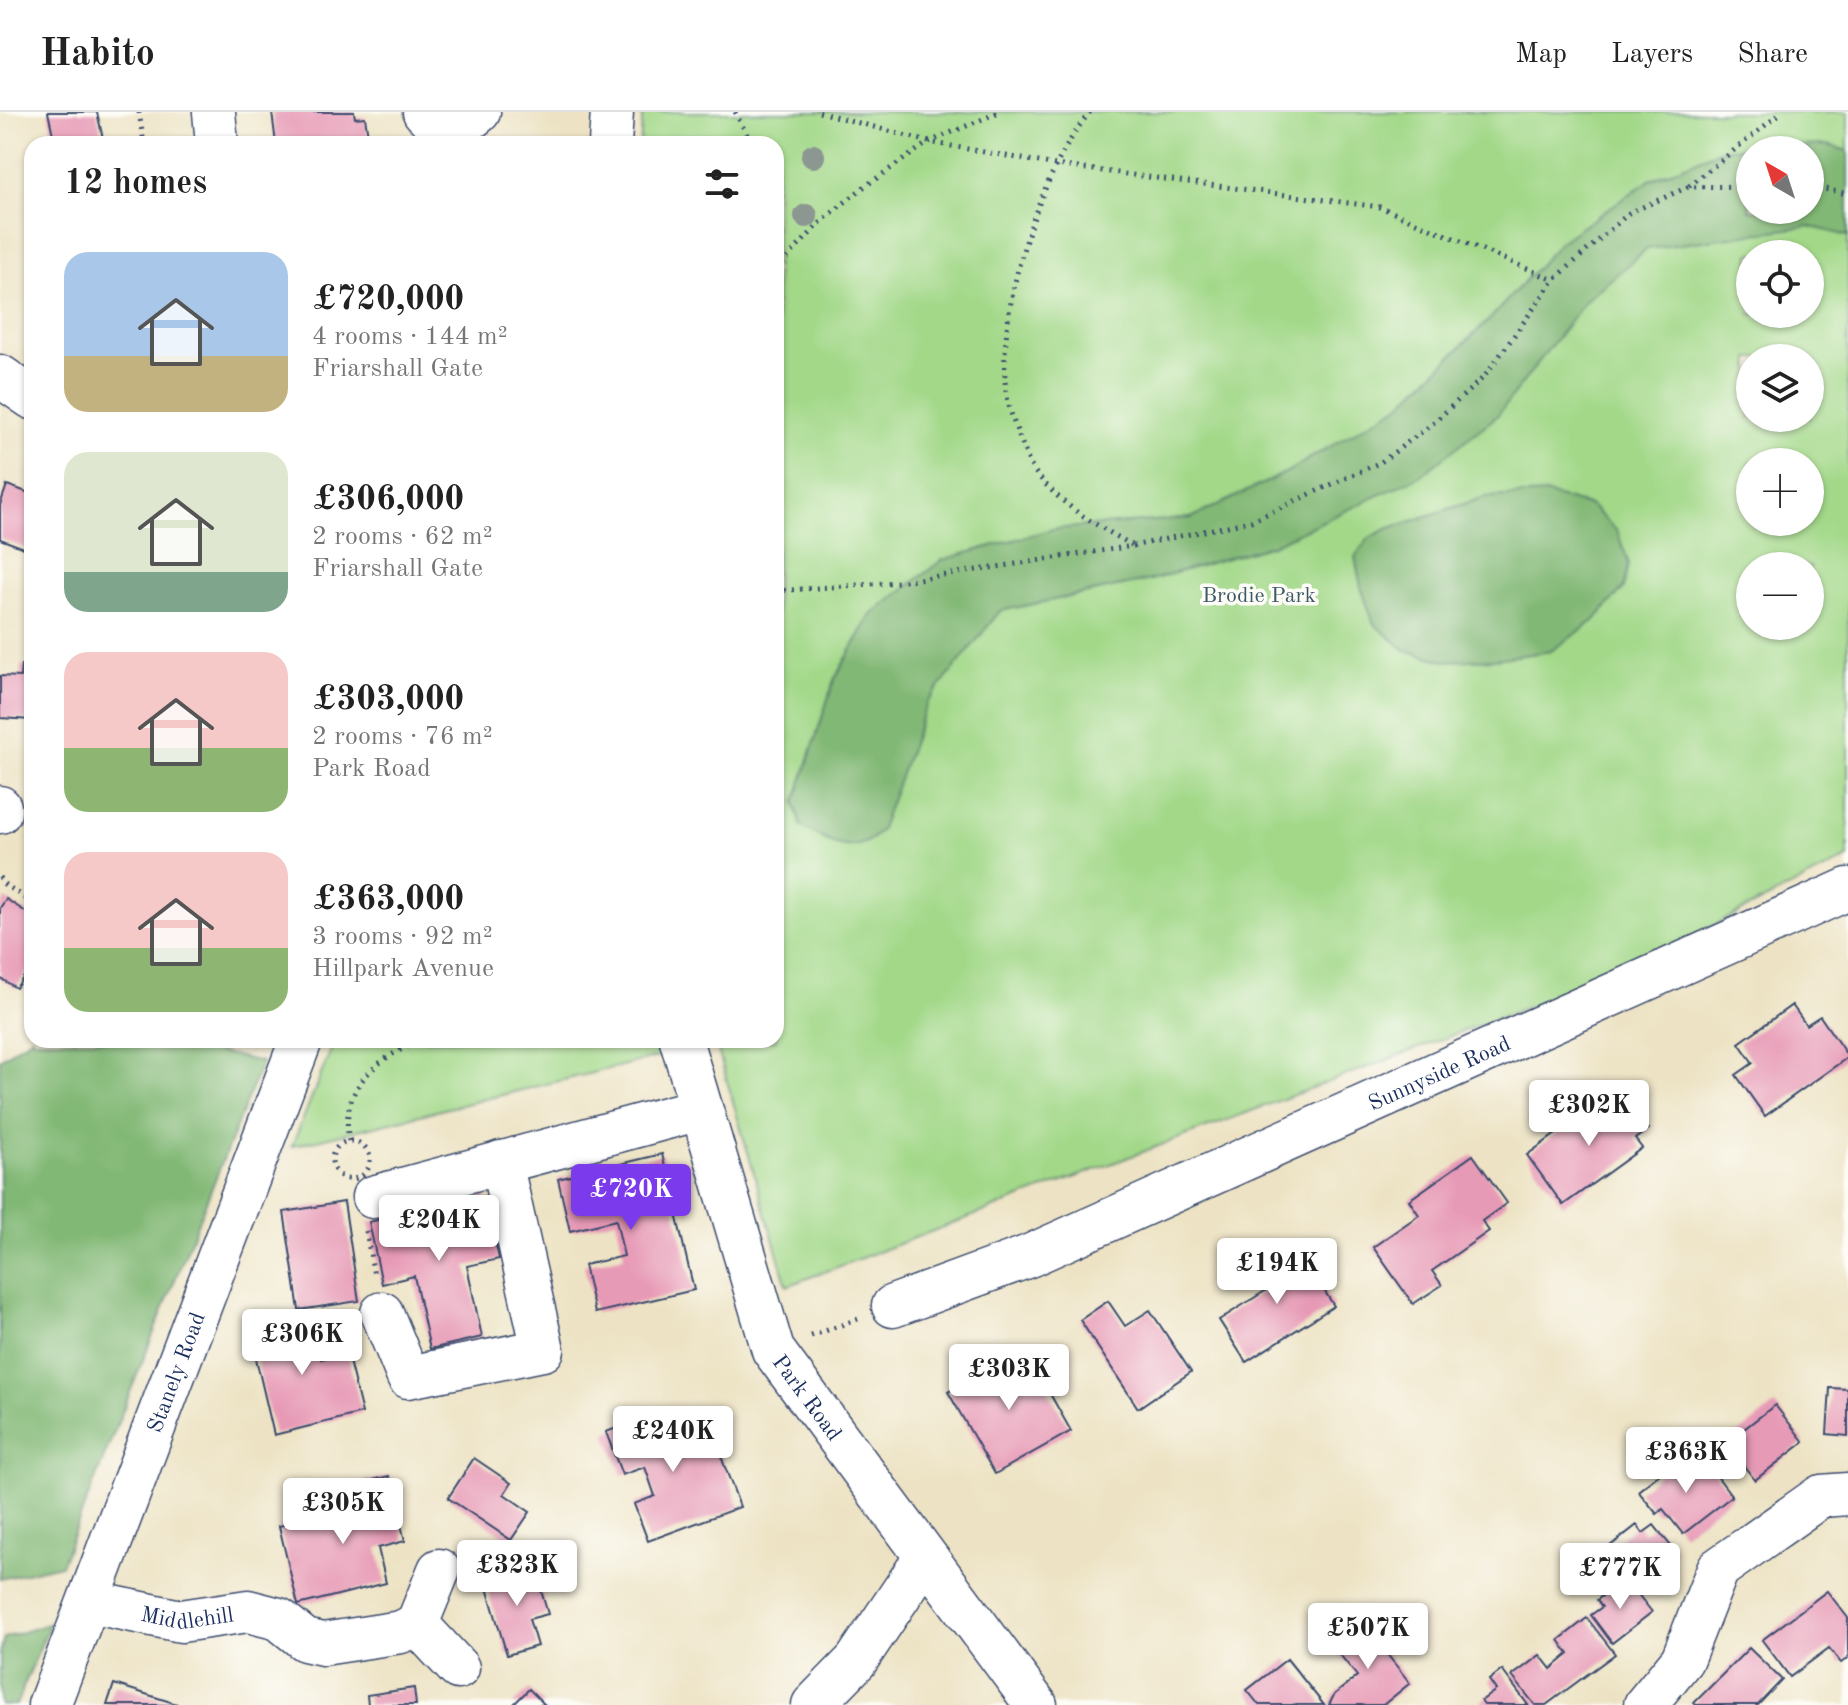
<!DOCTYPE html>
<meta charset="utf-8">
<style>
:root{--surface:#fff;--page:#f2f2f2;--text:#222;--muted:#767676;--line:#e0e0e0;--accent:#7c3aed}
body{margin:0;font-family:"Old Standard TT",serif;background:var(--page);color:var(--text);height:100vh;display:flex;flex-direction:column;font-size:30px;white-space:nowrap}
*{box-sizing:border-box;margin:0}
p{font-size:26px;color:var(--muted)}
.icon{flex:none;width:44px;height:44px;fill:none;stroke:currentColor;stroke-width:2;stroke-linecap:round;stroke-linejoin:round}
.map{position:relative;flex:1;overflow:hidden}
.drawer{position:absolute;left:24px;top:24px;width:760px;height:912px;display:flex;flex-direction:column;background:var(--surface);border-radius:24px;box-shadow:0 2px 6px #0004}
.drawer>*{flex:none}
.needle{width:52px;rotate:321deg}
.buttons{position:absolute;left:1736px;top:24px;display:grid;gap:16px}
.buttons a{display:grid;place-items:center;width:88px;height:88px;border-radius:50%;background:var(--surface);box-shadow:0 2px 6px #0004;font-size:40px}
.price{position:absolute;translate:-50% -68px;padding:0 18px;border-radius:8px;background:#fff;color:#222;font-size:26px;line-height:52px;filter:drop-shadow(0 2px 4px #0008)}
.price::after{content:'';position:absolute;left:50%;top:48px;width:24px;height:18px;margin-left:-12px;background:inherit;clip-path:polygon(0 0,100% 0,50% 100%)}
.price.active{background:var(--accent);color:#fff}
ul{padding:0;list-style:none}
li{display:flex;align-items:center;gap:24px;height:200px;padding:0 40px}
li span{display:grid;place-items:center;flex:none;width:224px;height:160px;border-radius:24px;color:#555}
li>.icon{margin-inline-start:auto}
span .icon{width:96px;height:96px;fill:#fffc;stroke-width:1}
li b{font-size:34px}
h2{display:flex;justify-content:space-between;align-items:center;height:96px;padding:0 40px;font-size:34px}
header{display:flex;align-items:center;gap:48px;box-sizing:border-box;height:112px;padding:0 40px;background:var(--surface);border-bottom:2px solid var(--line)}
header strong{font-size:38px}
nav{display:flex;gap:44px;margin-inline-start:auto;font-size:28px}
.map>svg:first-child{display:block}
.green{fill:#a2d888;stroke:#5e8473;stroke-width:2;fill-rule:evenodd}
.forest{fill:#81b874;stroke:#4e7469;stroke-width:2;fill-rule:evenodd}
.building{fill:#e79ab6}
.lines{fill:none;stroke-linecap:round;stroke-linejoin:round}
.minor-casing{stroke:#3a4a6d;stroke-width:45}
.path{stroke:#3a4a6d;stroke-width:5;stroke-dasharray:2 6;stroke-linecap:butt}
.minor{stroke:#fff;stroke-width:42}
.tree{fill:#8c9791}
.labels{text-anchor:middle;stroke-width:7;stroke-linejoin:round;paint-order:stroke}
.park-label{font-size:22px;fill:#3d5968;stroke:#fdfcf7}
.street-label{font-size:22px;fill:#1b2f5e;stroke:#fdfcf7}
</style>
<header>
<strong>Habito</strong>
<nav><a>Map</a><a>Layers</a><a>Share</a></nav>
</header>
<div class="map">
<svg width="1848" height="1593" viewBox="0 0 1848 1593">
<rect width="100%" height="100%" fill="#fdfcf7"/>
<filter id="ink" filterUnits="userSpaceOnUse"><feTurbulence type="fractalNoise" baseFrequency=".0125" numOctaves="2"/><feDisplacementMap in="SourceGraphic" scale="16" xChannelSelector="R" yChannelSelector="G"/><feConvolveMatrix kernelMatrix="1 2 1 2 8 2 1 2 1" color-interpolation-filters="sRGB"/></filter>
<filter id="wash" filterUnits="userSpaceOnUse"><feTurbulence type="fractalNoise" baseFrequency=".006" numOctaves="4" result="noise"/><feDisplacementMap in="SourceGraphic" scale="32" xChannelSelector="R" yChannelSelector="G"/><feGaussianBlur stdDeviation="1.8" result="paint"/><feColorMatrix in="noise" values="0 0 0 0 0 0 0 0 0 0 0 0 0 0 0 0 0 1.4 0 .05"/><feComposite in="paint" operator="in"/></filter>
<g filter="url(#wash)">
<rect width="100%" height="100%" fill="#ede3c4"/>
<g class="green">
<path d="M643,0H1848V746L1628,857L787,1174L715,928H776V32H640ZM1750,38H1810V98H1750ZM1750,142H1810V202H1750ZM1750,246H1810V306H1750ZM1750,350H1810V410H1750ZM1750,454H1810V514H1750Z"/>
<path d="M335,928H658L662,944L292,1034Z"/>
</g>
<g class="forest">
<path d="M1828,33L1848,39V124L1808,114L1647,137L1587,187L1497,304L1418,365L1272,433L1151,468L1000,499L927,591L880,719C855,747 829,731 801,714L795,691L834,568L871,503L942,448L1053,417L1191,406L1285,361L1400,293L1490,207L1560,130L1650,68L1725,36ZM1750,38H1810V98H1750Z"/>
<path d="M1547,382L1591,394L1617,419L1629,452L1624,476L1594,509L1551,539L1494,547L1445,549L1405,538L1374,512L1361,475L1355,445L1369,426L1387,417L1485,385Z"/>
<path d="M32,925V928H167L262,950L61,1453L0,1467V947Z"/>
<path d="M50,1511L16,1593H0V1542L4,1526Z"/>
</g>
<g id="blocks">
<g class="building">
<path d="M48,0H97L103,27L82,32H55Z"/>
<path d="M272,0H354L355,6L365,5L369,30L276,32Z"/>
<path d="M7,373L32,382V439L0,427V393Z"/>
<path d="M21,553L32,554V608L0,606V564L20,565Z"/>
<path d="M6,787L32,804V853L16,876L0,866V796Z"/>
<path d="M1792,893L1806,913L1820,904L1848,945L1765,1004L1736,963L1753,951L1739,931Z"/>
<path d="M1608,984L1618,997L1628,990L1649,1017L1635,1027L1642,1036L1563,1093L1527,1043Z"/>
<path d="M662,1042L694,1178L595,1201L584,1153L624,1144L616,1108L570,1119L558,1067Z"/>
<path d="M1473,1043L1507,1091L1482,1109L1489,1119L1432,1159L1442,1173L1413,1192L1373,1135L1419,1103L1409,1088Z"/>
<path d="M485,1084L499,1147L467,1154L482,1225L430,1237L414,1164L382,1172L369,1110Z"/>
<path d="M344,1090L359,1189L299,1198L284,1100Z"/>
<path d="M1297,1136L1334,1194L1246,1250L1219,1208L1265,1179L1255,1163Z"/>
<path d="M1108,1189L1125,1214L1150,1198L1191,1260L1138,1296L1080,1208Z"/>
<path d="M311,1203L321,1247L347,1241L362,1301L274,1323L249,1217Z"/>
<path d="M1021,1239L1033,1260L1036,1257L1071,1319L995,1362L948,1280Z"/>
<path d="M1830,1276L1848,1277V1324L1827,1322Z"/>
<path d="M1775,1293L1804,1330L1755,1368L1726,1331Z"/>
<path d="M673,1295L687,1333L713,1323L740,1395L648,1429L634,1392L655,1384L645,1355L622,1363L606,1320Z"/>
<path d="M474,1346L511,1371L504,1382L530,1400L511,1428L448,1386Z"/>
<path d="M1704,1347L1732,1384L1683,1422L1663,1397L1657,1402L1638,1379L1670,1354L1679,1366Z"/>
<path d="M389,1364L405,1429L378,1436L386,1471L298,1493L279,1414L367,1392L361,1371Z"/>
<path d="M1637,1413L1643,1421L1654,1413L1675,1439L1636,1470L1609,1435Z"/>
<path d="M534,1455L548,1502L529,1507L537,1534L507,1543L485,1469Z"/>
<path d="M1625,1466L1652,1500L1612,1531L1591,1503L1602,1495L1597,1488Z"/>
<path d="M1827,1479L1848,1506V1546L1841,1551L1829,1536L1790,1565L1762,1528Z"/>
<path d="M1587,1506L1615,1542L1546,1593H1535L1512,1564L1540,1543L1551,1557L1569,1542L1559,1528Z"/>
<path d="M1362,1511L1410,1571L1383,1593H1329L1334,1583L1357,1564L1333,1534Z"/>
<path d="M1749,1536L1782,1568L1758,1593H1696L1694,1591Z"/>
<path d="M1287,1547L1324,1593H1259L1247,1578Z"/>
<path d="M1502,1558L1528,1593H1484L1481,1589L1496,1578L1489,1568Z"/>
<path d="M114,1572L177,1592V1593H107Z"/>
<path d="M414,1576L416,1593H368L367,1583Z"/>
<path d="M529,1577L545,1593H513Z"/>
</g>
</g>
</g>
<g filter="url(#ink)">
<use href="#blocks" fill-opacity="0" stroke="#3a4a6d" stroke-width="2"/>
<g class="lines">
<g class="minor-casing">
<g id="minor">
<path d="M214,0L217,32"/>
<path d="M424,0L448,25L445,32"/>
<path d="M448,25L479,0"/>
<path d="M610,32L612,0"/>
<path d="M0,264L32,286"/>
<path d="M0,695V700"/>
<path id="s1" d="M681,928L773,1238L1036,1593"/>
<path d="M373,1085L700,997"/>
<path id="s2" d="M893,1194L1029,1144L1848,777"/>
<path d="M382,1201L408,1265L543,1238L501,1050"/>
<path d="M439,1458L417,1512L458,1556"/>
<path id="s3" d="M89,1490L181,1509L248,1499L279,1507L305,1528L323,1532L401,1520L417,1512"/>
<path id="s4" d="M49,1593L301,928"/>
<path d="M813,1593L856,1549L925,1446"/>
<path d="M1645,1593L1682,1548L1718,1457L1821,1384L1848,1382"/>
</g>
</g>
<g class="path">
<path d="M139,0L144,32"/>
<path d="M735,0L752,32"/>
<path d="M819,0L929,30L1056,53L1380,95L1554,168"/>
<path d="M1090,0C1038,64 1001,186 1005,268C1006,288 1013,309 1020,327C1025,338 1028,351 1035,360C1064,396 1093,411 1132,433"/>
<path d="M1689,74L1782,0"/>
<path d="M1810,74L1848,82"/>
<path d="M776,158L822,109L861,77L929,30L999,0"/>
<path d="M776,479L899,470L1133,434L1251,409L1381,350L1431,313L1485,264L1554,168L1629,101L1688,75L1750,74"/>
<path d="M0,765L4,772L32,790"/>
<circle cx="351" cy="1048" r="19"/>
<path d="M349,1029C339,975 377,946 422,928"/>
<path d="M366,1119L374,1164"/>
<path d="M811,1224L858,1207"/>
</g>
<use href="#minor" class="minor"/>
</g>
<g class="tree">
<circle cx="813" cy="44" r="12"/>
<circle cx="806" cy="104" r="12"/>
</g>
</g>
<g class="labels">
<g class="park-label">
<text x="1259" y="490">Brodie Park</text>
</g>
<g class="street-label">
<text dy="8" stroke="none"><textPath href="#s2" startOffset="594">Sunnyside Road</textPath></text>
<text dy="8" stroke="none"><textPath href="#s4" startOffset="356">Stanely Road</textPath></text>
<text dy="8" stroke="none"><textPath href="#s1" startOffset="382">Park Road</textPath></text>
<text dy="8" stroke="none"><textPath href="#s3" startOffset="100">Middlehill</textPath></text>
</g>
</g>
</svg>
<div class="buttons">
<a><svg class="needle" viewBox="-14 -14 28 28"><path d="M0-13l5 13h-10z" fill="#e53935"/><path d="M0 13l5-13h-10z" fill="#767676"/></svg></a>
<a><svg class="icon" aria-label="locate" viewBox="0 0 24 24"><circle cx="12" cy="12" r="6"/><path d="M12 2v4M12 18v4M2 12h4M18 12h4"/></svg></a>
<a><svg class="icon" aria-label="layers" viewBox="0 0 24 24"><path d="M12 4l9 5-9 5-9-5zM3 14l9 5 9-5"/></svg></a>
<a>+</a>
<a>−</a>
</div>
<b class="price" style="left:1589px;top:1036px">£302K</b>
<b class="price active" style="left:631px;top:1120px">£720K</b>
<b class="price" style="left:439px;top:1151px">£204K</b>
<b class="price" style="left:1277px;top:1194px">£194K</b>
<b class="price" style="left:302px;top:1265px">£306K</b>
<b class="price" style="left:1009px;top:1300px">£303K</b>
<b class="price" style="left:673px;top:1362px">£240K</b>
<b class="price" style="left:1686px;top:1383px">£363K</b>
<b class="price" style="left:343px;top:1434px">£305K</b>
<b class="price" style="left:517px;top:1496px">£323K</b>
<b class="price" style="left:1620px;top:1499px">£777K</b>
<b class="price" style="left:1368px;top:1559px">£507K</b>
<section class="drawer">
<h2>12 homes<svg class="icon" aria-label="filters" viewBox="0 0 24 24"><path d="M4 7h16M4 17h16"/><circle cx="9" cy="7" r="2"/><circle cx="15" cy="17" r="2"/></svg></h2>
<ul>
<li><span style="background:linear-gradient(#a9c7e8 65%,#c2b280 0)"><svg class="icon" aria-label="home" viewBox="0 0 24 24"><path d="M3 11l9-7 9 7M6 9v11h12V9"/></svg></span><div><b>£720,000</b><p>4 rooms · 144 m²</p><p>Friarshall Gate</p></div></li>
<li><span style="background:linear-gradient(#dfe7d0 75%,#7fa58c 0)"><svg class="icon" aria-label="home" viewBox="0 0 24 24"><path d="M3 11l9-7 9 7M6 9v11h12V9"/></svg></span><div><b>£306,000</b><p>2 rooms · 62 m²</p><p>Friarshall Gate</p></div></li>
<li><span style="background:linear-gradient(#f6c9c9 60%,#8fb573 0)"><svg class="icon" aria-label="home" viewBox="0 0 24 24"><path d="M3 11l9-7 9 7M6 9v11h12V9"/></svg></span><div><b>£303,000</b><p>2 rooms · 76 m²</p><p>Park Road</p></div></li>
<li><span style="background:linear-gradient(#f6c9c9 60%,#8fb573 0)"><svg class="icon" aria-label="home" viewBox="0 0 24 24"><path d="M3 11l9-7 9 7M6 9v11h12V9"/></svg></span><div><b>£363,000</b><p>3 rooms · 92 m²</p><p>Hillpark Avenue</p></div></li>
</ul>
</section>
</div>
